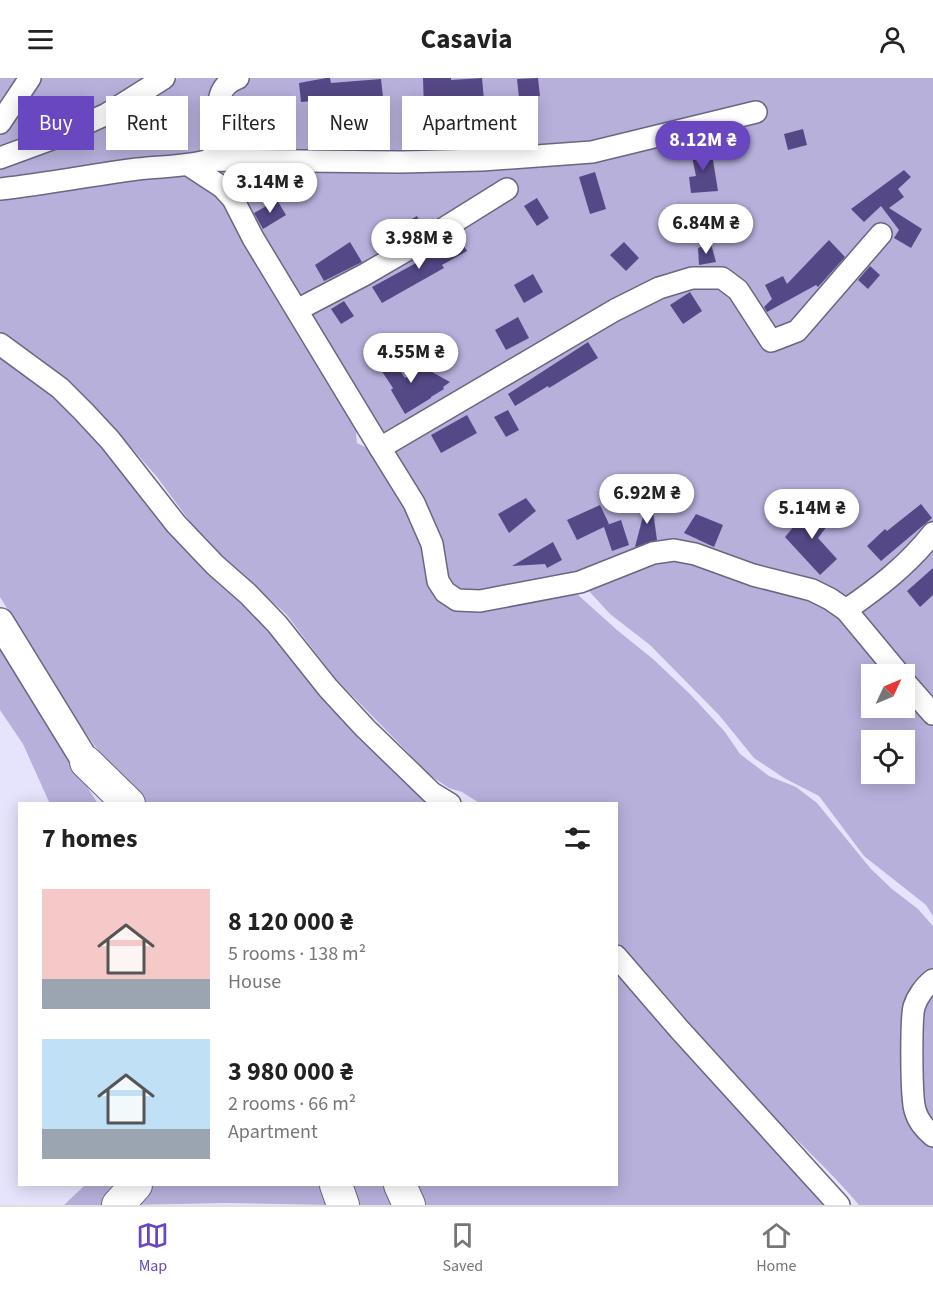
<!DOCTYPE html>
<meta charset="utf-8">
<style>
:root{--surface:#fff;--page:#f2f2f2;--text:#222;--muted:#767676;--line:#e0e0e0;--accent:#6947c0}
body{margin:0;font-family:"Source Sans 3",sans-serif;background:var(--page);color:var(--text);height:100vh;display:flex;flex-direction:column;font-size:22px;white-space:nowrap}
*{box-sizing:border-box;margin:0}
p{font-size:20px;color:var(--muted)}
.icon{flex:none;width:33px;height:33px;fill:none;stroke:currentColor;stroke-width:2;stroke-linecap:round;stroke-linejoin:round}
.map{position:relative;flex:1;overflow:hidden}
.panel{position:absolute;left:18px;top:724px;width:600px;height:384px;display:flex;flex-direction:column;background:var(--surface);border-radius:0px;box-shadow:0 3px 15px #0003}
.panel>*{flex:none}
.top-card{position:absolute;left:18px;top:18px;width:600px;height:54px;display:flex;gap:12px}
.needle{width:39px;rotate:46deg}
.buttons{position:absolute;left:861px;top:586px;display:grid;gap:12px}
.buttons a{display:grid;place-items:center;width:54px;height:54px;border-radius:0px;background:var(--surface);box-shadow:0 3px 15px #0003;font-size:30px}
.price{position:absolute;translate:-50% -51px;padding:0 14px;border-radius:21px;background:#fff;color:#222;font-size:20px;line-height:39px;filter:drop-shadow(0 2px 3px #0008)}
.price::after{content:'';position:absolute;left:50%;top:36px;width:18px;height:14px;margin-left:-9px;background:inherit;clip-path:polygon(0 0,100% 0,50% 100%)}
.price.current{background:var(--accent);color:#fff}
ul{padding:0;list-style:none}
li{display:flex;align-items:center;gap:18px;height:150px;padding:0 24px}
li span{display:grid;place-items:center;flex:none;width:168px;height:120px;border-radius:0px;color:#555}
li>.icon{margin-inline-start:auto}
span .icon{width:72px;height:72px;fill:#fffc;stroke-width:1}
li b{font-size:26px}
h2{display:flex;justify-content:space-between;align-items:center;height:72px;padding:0 24px;font-size:26px}
.tag{padding:0 21px;border-radius:0px;background:var(--surface);box-shadow:0 3px 15px #0003;font-size:21px;line-height:54px}
.tag.current{background:var(--accent);color:#fff}
header{display:flex;justify-content:space-between;align-items:center;height:78px;padding:0 24px;background:var(--surface);font-size:27px;font-weight:700}
.dock{display:flex;justify-content:space-around;align-items:center;height:84px;border-top:2px solid var(--line);background:var(--surface);font-size:16px;color:var(--muted)}
.dock a{display:grid;justify-items:center;gap:3px}
.dock .current{color:var(--accent)}
.map>svg:first-child{display:block}
.green{fill:#b6b0db;fill-rule:evenodd}
.building{fill:#554886}
.lines{fill:none;stroke-linecap:round;stroke-linejoin:round}
.minor-casing{stroke:#6a6681;stroke-width:24}
.major-casing{stroke:#6a6681;stroke-width:30}
.highway-casing{stroke:#6a6681;stroke-width:34}
.minor{stroke:#fff;stroke-width:21}
.major{stroke:#fff;stroke-width:27}
.highway{stroke:#fff;stroke-width:32}
</style>
<header><svg class="icon" aria-label="menu" viewBox="0 0 24 24"><path d="M4 6h16M4 12h16M4 18h16"/></svg>Casavia<svg class="icon" aria-label="person" viewBox="0 0 24 24"><circle cx="12" cy="8" r="4"/><path d="M4 21q1-7 8-7t8 7"/></svg></header>
<div class="map">
<svg width="933" height="1127" viewBox="0 0 933 1127">
<rect width="100%" height="100%" fill="#e6e4fc"/>
<g class="green">
<path d="M0,0H22L0,33Z"/>
<path d="M37,0H149L106,30L0,72V55Z"/>
<path d="M178,0H228L211,73L0,106V86Z"/>
<path d="M248,0H933V838L926,827L864,778L819,718L784,700L754,680L719,637L650,567L610,536L577,500L469,520L448,509L437,464L203,91L227,12ZM872,597H904V630H872ZM872,663H904V696H872Z"/>
<path d="M182,94L220,113L359,344L356,356L357,365L377,375L402,412L444,519L556,512L577,516L617,552L653,581L691,617L725,654L740,676L769,698L796,709L817,725L871,791L892,811L918,831L933,848V898L920,910L909,1017L933,1062V1127H859C826,1088 788,1055 753,1018C707,968 665,913 617,864L616,726H481L462,714L449,710L431,698L335,600L286,536L205,464L157,399L100,334L47,286L0,254V115Z"/>
<path d="M0,271L57,313L442,726H143L94,667L64,624L0,519Z"/>
<path d="M0,569L98,726H50L23,666L0,632Z"/>
<path d="M617,884L833,1127H416L407,1107H616Z"/>
<path d="M933,907V1053L921,1041L915,949Z"/>
<path d="M85,1107H126L105,1127H64Z"/>
<path d="M145,1107H324L332,1127L226,1125L128,1127Z"/>
<path d="M345,1107H392L401,1127H352Z"/>
</g>
<g class="building">
<path d="M326,0H330L331,5L381,1L383,19L333,22L312,26V23L301,24L299,5Z"/>
<path d="M423,0H451V2L482,0L484,22L452,25V31L424,32Z"/>
<path d="M538,0L540,18L519,20L517,1Z"/>
<path d="M803,51L807,67L788,72L784,56Z"/>
<path d="M711,70L718,113L691,115L689,99L696,98L691,74Z"/>
<path d="M904,92L911,99L898,111L904,119L889,130L922,151L911,170L894,160L899,152L881,128L864,144L851,131Z"/>
<path d="M595,94L606,131L590,136L579,99Z"/>
<path d="M299,98L302,117L281,121L278,102Z"/>
<path d="M537,120L549,140L537,148L524,128Z"/>
<path d="M277,122L286,137L263,151L254,135Z"/>
<path d="M417,138L422,148L401,161L395,151Z"/>
<path d="M458,159L467,173L442,187L444,190L382,225L372,209L416,185L414,182Z"/>
<path d="M829,162L845,179L818,209L816,207L767,234L764,229L772,221L765,207L783,198L787,206Z"/>
<path d="M350,164L362,184L324,203L315,187Z"/>
<path d="M624,164L639,180L626,193L610,177Z"/>
<path d="M711,166L716,184L699,187L698,170Z"/>
<path d="M870,188L880,197L868,211L858,202Z"/>
<path d="M533,196L543,214L524,225L514,207Z"/>
<path d="M690,214L702,233L683,246L670,227Z"/>
<path d="M344,223L354,238L341,246L331,231Z"/>
<path d="M518,239L529,260L506,272L495,252Z"/>
<path d="M588,264L598,280L549,310L548,308L515,328L508,316Z"/>
<path d="M388,275L405,300L423,289L450,304L443,309L444,311L431,319V320L405,336L391,312L393,310L375,283Z"/>
<path d="M508,332L519,352L506,359L494,339Z"/>
<path d="M467,337L477,355L441,375L431,357Z"/>
<path d="M650,411L657,462L635,469Z"/>
<path d="M526,420L536,433L509,455L498,436Z"/>
<path d="M921,426L932,440L881,483L867,468L885,451L887,453Z"/>
<path d="M600,427L609,446L607,447L621,442L629,467L612,473L604,449L577,462L567,442Z"/>
<path d="M811,428L831,443L818,460L837,481L820,497L785,459Z"/>
<path d="M696,436L723,447L714,469L684,455Z"/>
<path d="M553,464L562,482L547,490L545,486L512,488Z"/>
<path d="M933,490V517L920,529L907,513Z"/>
</g>
<g class="lines">
<g class="minor-casing">
<g id="minor">
<path d="M0,45L30,0"/>
<path d="M0,80L49,62L107,36L164,0"/>
<path d="M210,82C212,78 216,73 217,69C224,45 207,11 238,0"/>
<path d="M190,88L222,109L233,121L253,160L380,370L615,232L659,210L692,200H722L738,212L771,263L797,253L881,156"/>
<path d="M0,111C46,106 91,97 137,91C162,88 186,89 210,82L401,84L482,82L592,74L756,34"/>
<path d="M297,232L364,197L438,154L507,111"/>
<path d="M0,266L60,310L84,334L110,362L176,446L215,487L248,516L277,546L328,610L365,650L432,715L450,726"/>
<path d="M380,370L414,425L432,466L438,503L445,514L457,522L480,523L580,504L653,475L674,472L695,476L753,497L812,512L830,521L846,532L900,597"/>
<path d="M846,532C878,510 909,486 933,455"/>
<path d="M904,603L933,636"/>
<path d="M616,878L679,951L839,1127"/>
<path d="M933,902C925,908 917,919 914,929C911,941 911,1019 915,1032C918,1043 924,1050 933,1058"/>
</g>
</g>
<g class="major-casing">
<path id="major" d="M0,544L86,684"/>
</g>
<g class="highway-casing">
<g id="highway">
<path d="M86,684L129,726"/>
<path d="M336,1107L343,1127"/>
<path d="M400,1107L409,1127"/>
<path d="M118,1127L136,1107"/>
</g>
</g>
<use href="#minor" class="minor"/>
<use href="#major" class="major"/>
<use href="#highway" class="highway"/>
</g>
</svg>
<div class="buttons">
<a><svg class="needle" viewBox="-14 -14 28 28"><path d="M0-13l5 13h-10z" fill="#e53935"/><path d="M0 13l5-13h-10z" fill="#767676"/></svg></a>
<a><svg class="icon" aria-label="locate" viewBox="0 0 24 24"><circle cx="12" cy="12" r="6"/><path d="M12 2v4M12 18v4M2 12h4M18 12h4"/></svg></a>
</div>
<b class="price current" style="left:703px;top:94px">8.12M ₴</b>
<b class="price" style="left:270px;top:136px">3.14M ₴</b>
<b class="price" style="left:706px;top:177px">6.84M ₴</b>
<b class="price" style="left:419px;top:192px">3.98M ₴</b>
<b class="price" style="left:411px;top:306px">4.55M ₴</b>
<b class="price" style="left:647px;top:447px">6.92M ₴</b>
<b class="price" style="left:812px;top:462px">5.14M ₴</b>
<div class="top-card">
<a class="tag current">Buy</a>
<a class="tag">Rent</a>
<a class="tag">Filters</a>
<a class="tag">New</a>
<a class="tag">Apartment</a>
</div>
<section class="panel">
<h2>7 homes<svg class="icon" aria-label="filters" viewBox="0 0 24 24"><path d="M4 7h16M4 17h16"/><circle cx="9" cy="7" r="2"/><circle cx="15" cy="17" r="2"/></svg></h2>
<ul>
<li><span style="background:linear-gradient(#f6c9c9 75%,#9aa5b1 0)"><svg class="icon" aria-label="home" viewBox="0 0 24 24"><path d="M3 11l9-7 9 7M6 9v11h12V9"/></svg></span><div><b>8 120 000 ₴</b><p>5 rooms · 138 m²</p><p>House</p></div></li>
<li><span style="background:linear-gradient(#bfe0f5 75%,#9aa5b1 0)"><svg class="icon" aria-label="home" viewBox="0 0 24 24"><path d="M3 11l9-7 9 7M6 9v11h12V9"/></svg></span><div><b>3 980 000 ₴</b><p>2 rooms · 66 m²</p><p>Apartment</p></div></li>
</ul>
</section>
</div>
<nav class="dock">
<a class="current"><svg class="icon" aria-label="map" viewBox="0 0 24 24"><path d="M3 6l6-2 6 2 6-2v14l-6 2-6-2-6 2zM9 4v14M15 6v14"/></svg>Map</a>
<a><svg class="icon" aria-label="saved" viewBox="0 0 24 24"><path d="M7 4h10v16l-5-4-5 4z"/></svg>Saved</a>
<a><svg class="icon" aria-label="home" viewBox="0 0 24 24"><path d="M3 11l9-7 9 7M6 9v11h12V9"/></svg>Home</a>
</nav>
